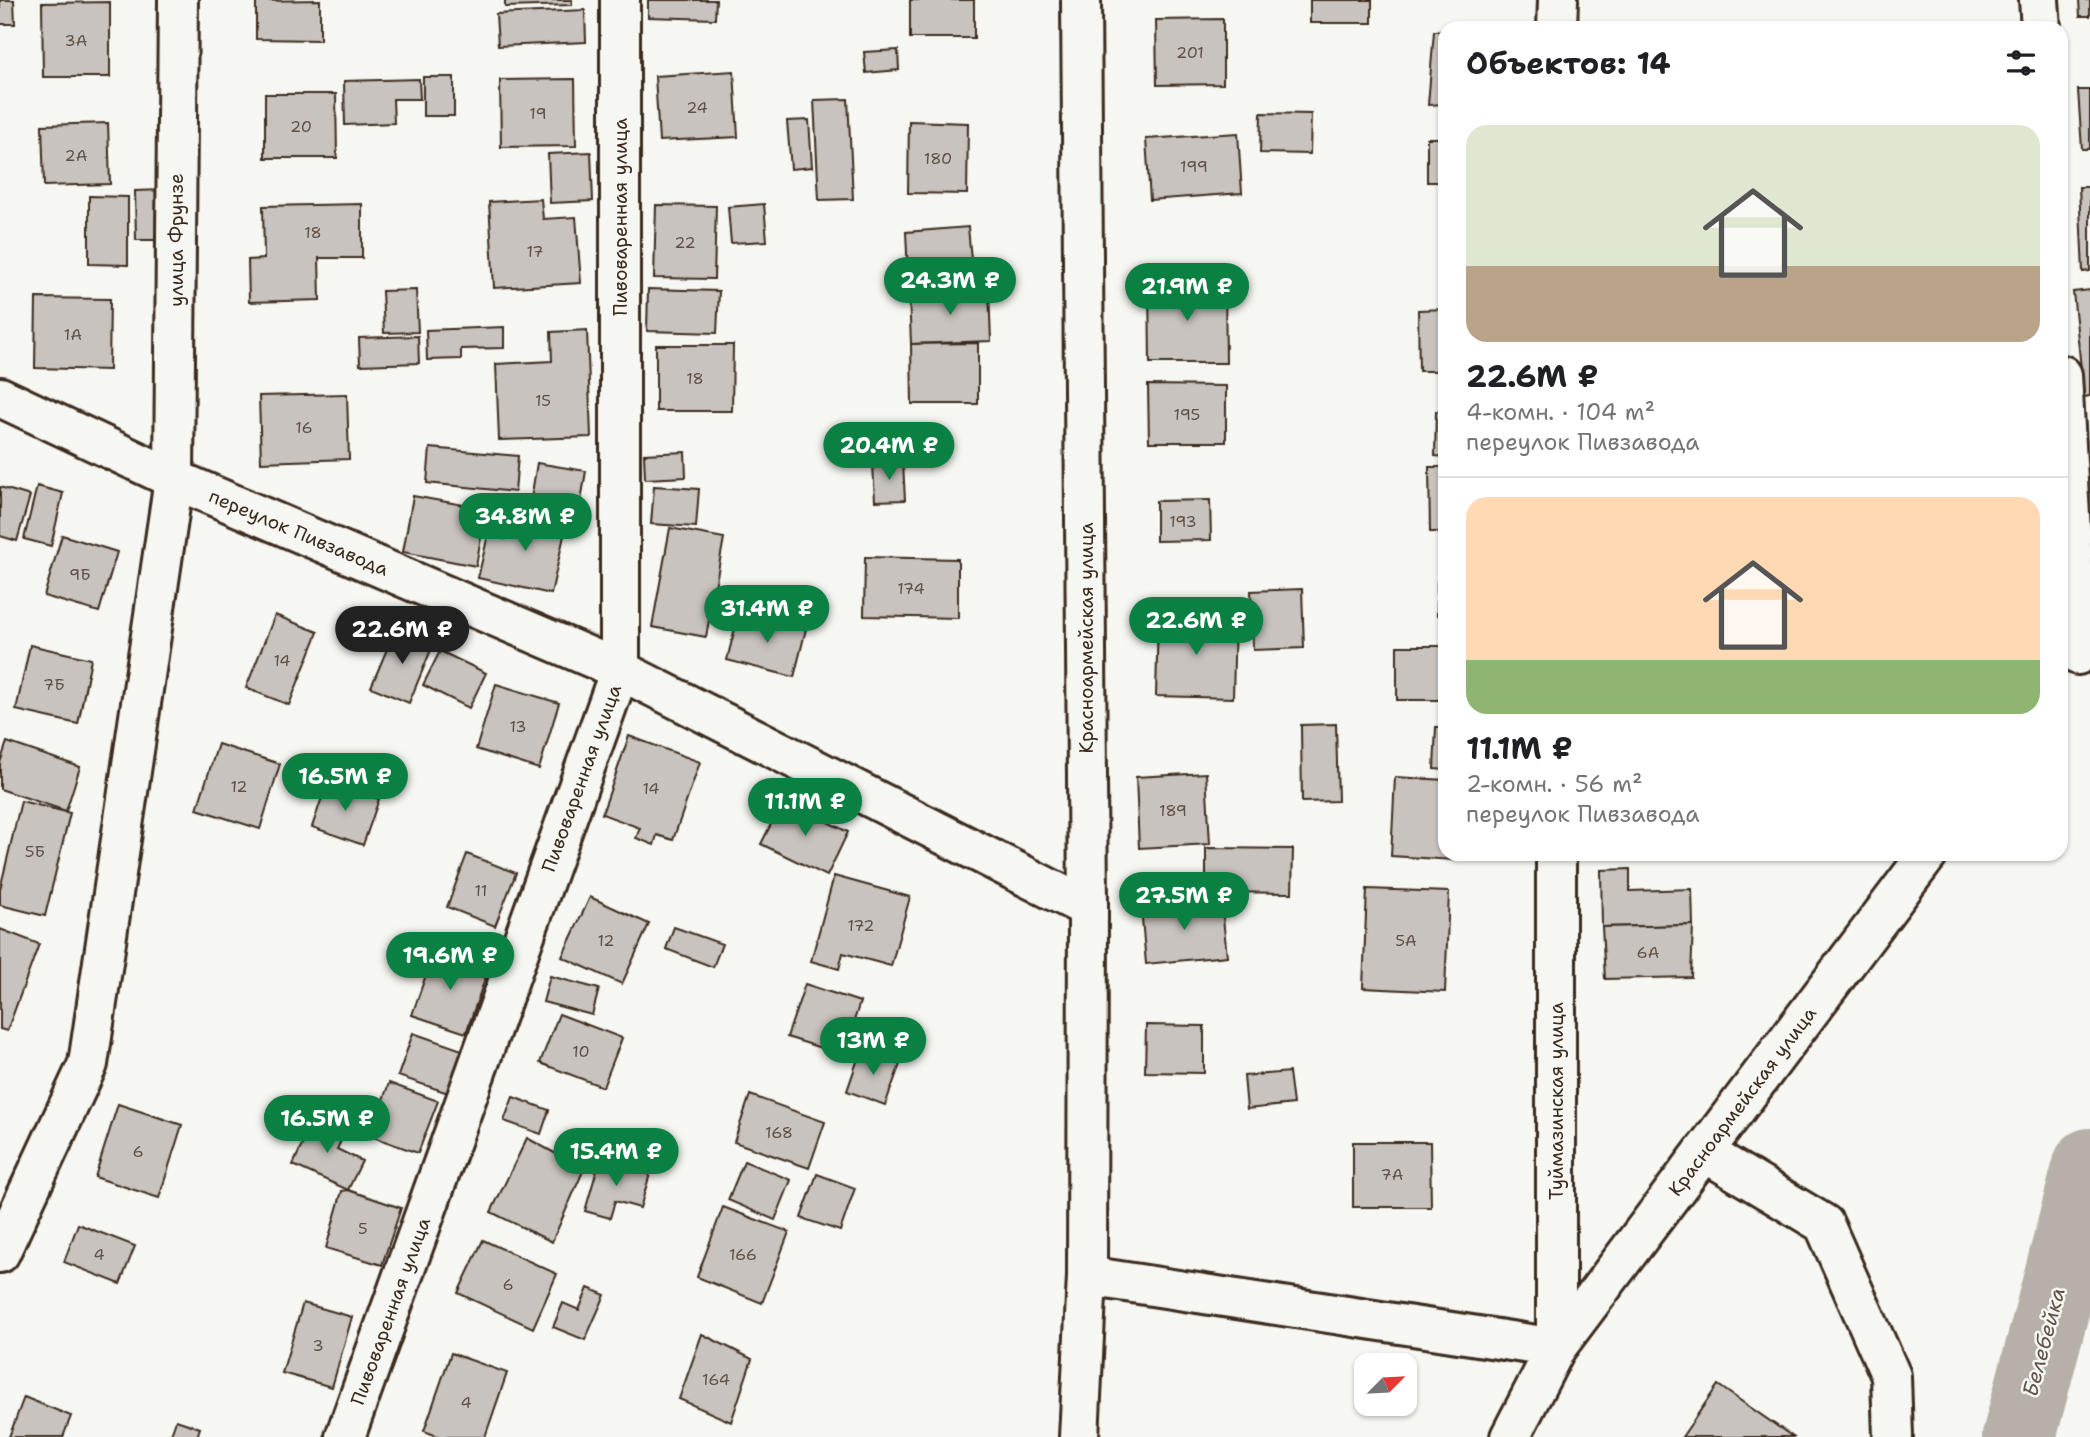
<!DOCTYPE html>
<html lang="ru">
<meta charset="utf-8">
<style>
:root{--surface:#fff;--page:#f2f2f2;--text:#202124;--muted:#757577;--line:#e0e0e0;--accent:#0b8043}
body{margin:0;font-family:"Shantell Sans",sans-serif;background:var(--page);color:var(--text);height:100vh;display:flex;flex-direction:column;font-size:26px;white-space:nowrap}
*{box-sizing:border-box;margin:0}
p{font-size:23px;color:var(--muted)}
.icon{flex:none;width:38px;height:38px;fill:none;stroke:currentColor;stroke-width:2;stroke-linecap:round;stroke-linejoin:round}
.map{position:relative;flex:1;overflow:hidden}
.sheet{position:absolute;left:1438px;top:21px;width:630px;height:840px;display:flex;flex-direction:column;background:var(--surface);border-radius:21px;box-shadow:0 2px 5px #0004}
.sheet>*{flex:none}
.needle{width:46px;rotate:66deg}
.tools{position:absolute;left:1354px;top:1353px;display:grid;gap:14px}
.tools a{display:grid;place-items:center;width:63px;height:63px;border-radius:14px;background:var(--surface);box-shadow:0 2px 5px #0004;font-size:35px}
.price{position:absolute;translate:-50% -60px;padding:0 16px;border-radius:24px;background:var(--accent);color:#fff;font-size:23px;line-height:46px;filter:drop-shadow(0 2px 4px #0008)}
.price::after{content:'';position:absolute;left:50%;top:42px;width:21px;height:16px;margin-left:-10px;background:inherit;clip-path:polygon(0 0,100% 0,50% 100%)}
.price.active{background:#222;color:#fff}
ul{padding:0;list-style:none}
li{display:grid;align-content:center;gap:14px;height:371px;padding:0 28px}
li+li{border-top:2px solid var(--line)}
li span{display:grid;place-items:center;height:217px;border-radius:21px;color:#555}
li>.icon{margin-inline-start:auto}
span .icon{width:126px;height:126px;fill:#fffc;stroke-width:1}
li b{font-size:30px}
h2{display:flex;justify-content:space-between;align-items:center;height:84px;padding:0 28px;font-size:30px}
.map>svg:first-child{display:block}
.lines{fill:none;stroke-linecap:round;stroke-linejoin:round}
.river{stroke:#b6b0a9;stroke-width:74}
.building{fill:#c8c3be;stroke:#3b2a1e;stroke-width:2}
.minor-casing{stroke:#3b2a1e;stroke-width:44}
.major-casing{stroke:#3b2a1e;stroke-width:44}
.minor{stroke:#f6f6f2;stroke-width:38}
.major{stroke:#f6f6f2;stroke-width:38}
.labels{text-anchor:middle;stroke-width:5;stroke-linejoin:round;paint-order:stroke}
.number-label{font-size:16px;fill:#5e5046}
.street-label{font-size:19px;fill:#3b2a1e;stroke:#f6f6f2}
.water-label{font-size:21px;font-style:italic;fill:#605248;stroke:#f6f6f2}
</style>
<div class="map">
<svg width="2090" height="1437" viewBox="0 0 2090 1437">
<rect width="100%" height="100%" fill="#f6f6f2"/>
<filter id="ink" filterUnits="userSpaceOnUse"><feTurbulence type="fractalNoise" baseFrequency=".0143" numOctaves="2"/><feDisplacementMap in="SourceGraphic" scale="14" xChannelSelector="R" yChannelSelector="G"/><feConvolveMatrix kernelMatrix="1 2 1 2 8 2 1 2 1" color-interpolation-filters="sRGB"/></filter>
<g filter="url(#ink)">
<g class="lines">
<path class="river" d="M2019,1437L2090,1165"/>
</g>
<g class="building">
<path d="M0,0H14L15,24H0Z"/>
<path d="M320,0V40L256,39V1Z"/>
<path d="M505,0H572V5L505,7Z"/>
<path d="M648,0H716L715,19L648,17Z"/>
<rect x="910" y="0" width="64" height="38"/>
<rect x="1310" y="0" width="62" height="23"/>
<path d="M2079,0H2090V16H2080Z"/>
<path d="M110,2V77H43L42,3Z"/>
<path d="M585,10L586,42L498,46L496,14Z"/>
<path d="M1223,19V84L1157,85L1156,20Z"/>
<path d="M1434,31H1446V104L1428,105Z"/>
<path d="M898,50L899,70L866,73L864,52Z"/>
<path d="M734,71L738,137L659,141L655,76Z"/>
<rect x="423" y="77" width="31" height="39"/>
<path d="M419,79L420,99H393L394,123L345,125L344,81Z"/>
<path d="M575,79L576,146L501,147L500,80Z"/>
<path d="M2078,90H2090V149H2082Z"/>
<path d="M265,94H336L337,158H265Z"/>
<path d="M848,99L853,199L819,200L814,100Z"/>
<path d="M1261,113L1311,114L1310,154L1260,153Z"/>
<path d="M809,120L812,167L791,169L787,121Z"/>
<path d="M909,121L968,123L967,194L908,193Z"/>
<path d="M108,123L110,184L44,186L42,125Z"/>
<path d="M1238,133L1242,193L1150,200L1146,139Z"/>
<rect x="1427" y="138" width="19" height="44"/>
<path d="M591,152L593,201L550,203L548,154Z"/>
<path d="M2079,187H2090V271L2083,272Z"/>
<path d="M163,190V240H136L135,191Z"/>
<path d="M89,196L128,197V265L89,264Z"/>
<path d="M541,199L543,219L576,217L581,283L494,288L489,202Z"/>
<path d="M362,204V258H319L320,300L249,302L248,260L264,259L263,206Z"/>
<path d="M764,204L767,241L731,243L728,207Z"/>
<path d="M656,205L716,206L714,279L654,278Z"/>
<path d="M968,227L972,270L908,275L906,232Z"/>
<path d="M1149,283H1225L1226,363H1150Z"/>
<path d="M648,289L719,291L717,333L647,331Z"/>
<path d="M416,290L418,332L384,333L382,291Z"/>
<path d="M989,290L991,341L911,344L909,293Z"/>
<path d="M2090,290V396L2084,397L2073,292Z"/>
<path d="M36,298L110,299L109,370L35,368Z"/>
<path d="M1446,309V371H1419L1418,310Z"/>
<path d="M504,327V348L461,349V359L427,360L426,330Z"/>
<path d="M587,330L591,437L499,440L496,364L552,361L551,332Z"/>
<path d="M418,336L419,363L360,365L359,338Z"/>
<path d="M978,343V404H912L911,344Z"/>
<path d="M656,345H733L732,411H656Z"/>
<path d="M1148,385L1226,386V442H1149Z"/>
<path d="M347,394L349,459L261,462L259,396Z"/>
<path d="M1436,411H1446V457L1435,456Z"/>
<path d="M430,448L518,456L515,492L427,483Z"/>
<path d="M685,452L686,477L645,479L644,454Z"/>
<path d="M537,463L586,471L579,513L530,505Z"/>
<path d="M903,463L905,500L875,501L873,465Z"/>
<path d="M1429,467H1446V532H1430Z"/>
<path d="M37,486L63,493L51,546L24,539Z"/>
<path d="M654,486L699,489L696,527L651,524Z"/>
<path d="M0,487L30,496L17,541L0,536Z"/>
<path d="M413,496L486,509L476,566L403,552Z"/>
<path d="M1210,500L1211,540L1156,541V501Z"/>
<path d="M511,510L567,522L551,594L478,578L488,535L505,539Z"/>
<path d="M670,528L724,538L706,637L652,627Z"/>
<path d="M62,535L117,552L99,612L44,596Z"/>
<path d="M865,557L958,559V618L864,616Z"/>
<rect x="1437" y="582" width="9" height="33"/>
<path d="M1302,589L1304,648L1253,650L1251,591Z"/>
<path d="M739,612L806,629L794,677L727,660Z"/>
<path d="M275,615L318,632L289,705L246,688Z"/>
<path d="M1158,616L1235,618L1233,698L1156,696Z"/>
<path d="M395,630L433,645L409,703L371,687Z"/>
<path d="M30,645L91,659L78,724L16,710Z"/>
<rect x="1397" y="646" width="49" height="54"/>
<path d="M440,651L486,673L469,708L423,685Z"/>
<path d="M496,684L559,703L539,769L476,749Z"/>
<path d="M1336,724L1338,801L1302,802L1301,725Z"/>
<path d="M1436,727H1446V770L1434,769Z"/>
<path d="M629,736L700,762L673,840L657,835L654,845L636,838L640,828L602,814Z"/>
<path d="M7,742L80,767L66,811L0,789V763Z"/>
<path d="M218,744L280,764L260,829L197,809Z"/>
<path d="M1206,773L1210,844L1139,848L1136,777Z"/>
<path d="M1395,777L1446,780V854H1455L1454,860L1391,856Z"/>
<path d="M328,780L379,799L363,845L312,827Z"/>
<path d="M783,800L848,832L827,876L761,844Z"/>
<path d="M21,801L70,813L45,916L0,905V889Z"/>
<path d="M1206,848L1293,849L1292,893L1206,892Z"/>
<path d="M467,854L516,873L495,926L447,907Z"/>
<path d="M1630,869V891L1692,889L1693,925L1602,927L1601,870Z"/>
<path d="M834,876L910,897L891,966L843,953L839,969L811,961Z"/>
<path d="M1367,889L1449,892L1445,992L1363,988Z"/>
<path d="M590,897L649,924L622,984L562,957Z"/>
<path d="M1221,899L1227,956L1146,964L1141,907Z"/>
<path d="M1693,925L1691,977L1605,979L1602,927Z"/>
<path d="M674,927L722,944L713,967L666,949Z"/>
<path d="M0,929L39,944L7,1031L0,1029Z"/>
<path d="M434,952L488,970L466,1033L412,1015Z"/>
<path d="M550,976L599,989L592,1015L543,1002Z"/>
<path d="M805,984L860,1002L843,1055L787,1037Z"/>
<path d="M559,1014L622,1038L603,1087L540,1063Z"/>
<path d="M1146,1025L1204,1026V1073L1145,1072Z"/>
<path d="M413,1033L465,1051L451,1094L398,1076Z"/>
<path d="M861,1050L900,1064L885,1105L847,1091Z"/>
<path d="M1289,1072L1293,1104L1247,1109L1244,1076Z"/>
<path d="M389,1083L438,1101L418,1153L370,1136Z"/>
<path d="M750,1095L825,1122L809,1168L734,1142Z"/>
<path d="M513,1097L549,1110L541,1134L504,1121Z"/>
<path d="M118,1104L182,1125L159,1198L95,1177Z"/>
<path d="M315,1116L346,1130L337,1149L362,1161L348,1190L293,1165Z"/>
<path d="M527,1138L584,1169L552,1242L491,1212Z"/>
<path d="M1353,1142H1430L1431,1207H1353Z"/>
<path d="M600,1159L650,1174L640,1208L615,1201L610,1218L585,1211Z"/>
<path d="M744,1161L791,1180L775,1220L728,1200Z"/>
<path d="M817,1174L855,1188L840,1231L801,1218Z"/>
<path d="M348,1190L401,1208L382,1265L326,1248L342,1191Z"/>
<path d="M723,1207L789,1232L762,1303L697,1277Z"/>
<path d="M78,1224L135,1246L120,1284L64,1262Z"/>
<path d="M483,1240L557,1274L533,1328L458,1293Z"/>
<path d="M588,1288L605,1295L585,1340L553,1327L563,1303L579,1310Z"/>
<path d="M303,1303L352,1317L332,1387L282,1373Z"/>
<path d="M702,1334L752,1359L731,1422L679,1399Z"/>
<path d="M451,1353L507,1373L485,1437H440L424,1431Z"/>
<path d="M1718,1385L1793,1437H1682Z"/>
<path d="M24,1397L71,1416L63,1437H9Z"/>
<path d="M176,1420L200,1428L197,1437H170Z"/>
</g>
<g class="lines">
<g class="minor-casing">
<g id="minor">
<path d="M2039,0L2041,28"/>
<path d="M1557,28L1558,0"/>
<path d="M2062,375L2078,655"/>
<path d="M0,397L174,479L620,670L1088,908"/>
<path d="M1704,1152L1824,1224L1891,1376L1893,1437"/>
<path d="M0,1253L88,1064L174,479L178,0"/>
<path d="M1087,1276L1556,1348V854"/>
<path d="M345,1437L620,670V0"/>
<path d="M1510,1437L1556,1348L1928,854"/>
</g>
</g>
<g class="major-casing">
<path id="major" d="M1079,1437L1087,1276L1088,908L1081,0"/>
</g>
<use href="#minor" class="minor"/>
<use href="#major" class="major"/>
</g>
</g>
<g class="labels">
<g class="number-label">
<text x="76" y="46">3А</text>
<text x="1190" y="58">201</text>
<text x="697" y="113">24</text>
<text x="538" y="119">19</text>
<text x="301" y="132">20</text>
<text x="76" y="161">2А</text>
<text x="938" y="164">180</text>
<text x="1194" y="172">199</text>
<text x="313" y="238">18</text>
<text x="685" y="248">22</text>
<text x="535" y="257">17</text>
<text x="73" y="340">1А</text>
<text x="695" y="384">18</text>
<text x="543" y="406">15</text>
<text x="1187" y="420">195</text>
<text x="304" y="433">16</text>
<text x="1183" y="527">193</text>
<text x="80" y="580">9Б</text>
<text x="911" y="594">174</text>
<text x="282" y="666">14</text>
<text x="54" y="690">7Б</text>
<text x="518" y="732">13</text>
<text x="239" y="792">12</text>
<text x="651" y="794">14</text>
<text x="1173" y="816">189</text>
<text x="35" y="857">5Б</text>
<text x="481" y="896">11</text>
<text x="861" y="931">172</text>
<text x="606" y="946">12</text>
<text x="1406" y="946">5А</text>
<text x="1648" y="958">6А</text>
<text x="581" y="1057">10</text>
<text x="779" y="1138">168</text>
<text x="138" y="1157">6</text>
<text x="1392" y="1180">7А</text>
<text x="363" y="1234">5</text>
<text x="99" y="1260">4</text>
<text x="743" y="1260">166</text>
<text x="508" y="1290">6</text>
<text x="318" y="1351">3</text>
<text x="716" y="1385">164</text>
<text x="466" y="1408">4</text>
</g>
<g class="street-label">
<text transform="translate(620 217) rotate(-90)" y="7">Пивоваренная улица</text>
<text transform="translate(176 240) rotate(-90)" y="7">улица Фрунзе</text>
<text transform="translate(299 532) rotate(23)" y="7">переулок Пивзавода</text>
<text transform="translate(1086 638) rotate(-90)" y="7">Красноармейская улица</text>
<text transform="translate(581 778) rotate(-70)" y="7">Пивоваренная улица</text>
<text transform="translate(1556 1101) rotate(-90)" y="7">Туймазинская улица</text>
<text transform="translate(1742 1101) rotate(-53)" y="7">Красноармейская улица</text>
<text transform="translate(390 1311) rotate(-70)" y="7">Пивоваренная улица</text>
</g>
<g class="water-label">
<text transform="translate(2044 1342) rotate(-75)" y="7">Белебейка</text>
</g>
</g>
</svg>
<div class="tools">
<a><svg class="needle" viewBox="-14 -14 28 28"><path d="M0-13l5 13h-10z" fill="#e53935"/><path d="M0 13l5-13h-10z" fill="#757577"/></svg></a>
</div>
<b class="price" style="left:950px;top:317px">24.3M ₽</b>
<b class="price" style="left:1187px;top:323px">21.9M ₽</b>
<b class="price" style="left:889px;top:482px">20.4M ₽</b>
<b class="price" style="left:525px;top:553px">34.8M ₽</b>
<b class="price" style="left:767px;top:645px">31.4M ₽</b>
<b class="price" style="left:1196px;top:657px">22.6M ₽</b>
<b class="price active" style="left:402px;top:666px">22.6M ₽</b>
<b class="price" style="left:345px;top:813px">16.5M ₽</b>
<b class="price" style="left:805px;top:838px">11.1M ₽</b>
<b class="price" style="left:1184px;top:932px">27.5M ₽</b>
<b class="price" style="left:450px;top:992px">19.6M ₽</b>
<b class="price" style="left:873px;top:1077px">13M ₽</b>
<b class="price" style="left:327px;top:1155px">16.5M ₽</b>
<b class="price" style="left:616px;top:1188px">15.4M ₽</b>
<section class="sheet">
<h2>Объектов: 14<svg class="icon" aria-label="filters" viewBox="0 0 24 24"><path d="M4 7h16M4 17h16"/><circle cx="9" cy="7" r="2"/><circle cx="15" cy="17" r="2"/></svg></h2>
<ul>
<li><span style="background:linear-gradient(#dfe7d0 65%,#b9a48a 0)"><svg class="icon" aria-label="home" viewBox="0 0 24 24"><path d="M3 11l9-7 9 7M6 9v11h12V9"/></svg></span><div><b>22.6M ₽</b><p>4-комн. · 104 m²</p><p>переулок Пивзавода</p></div></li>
<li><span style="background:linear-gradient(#ffd9b3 75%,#8fb573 0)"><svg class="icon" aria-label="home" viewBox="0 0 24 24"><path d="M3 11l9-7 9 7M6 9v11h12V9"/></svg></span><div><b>11.1M ₽</b><p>2-комн. · 56 m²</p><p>переулок Пивзавода</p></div></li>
</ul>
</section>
</div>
